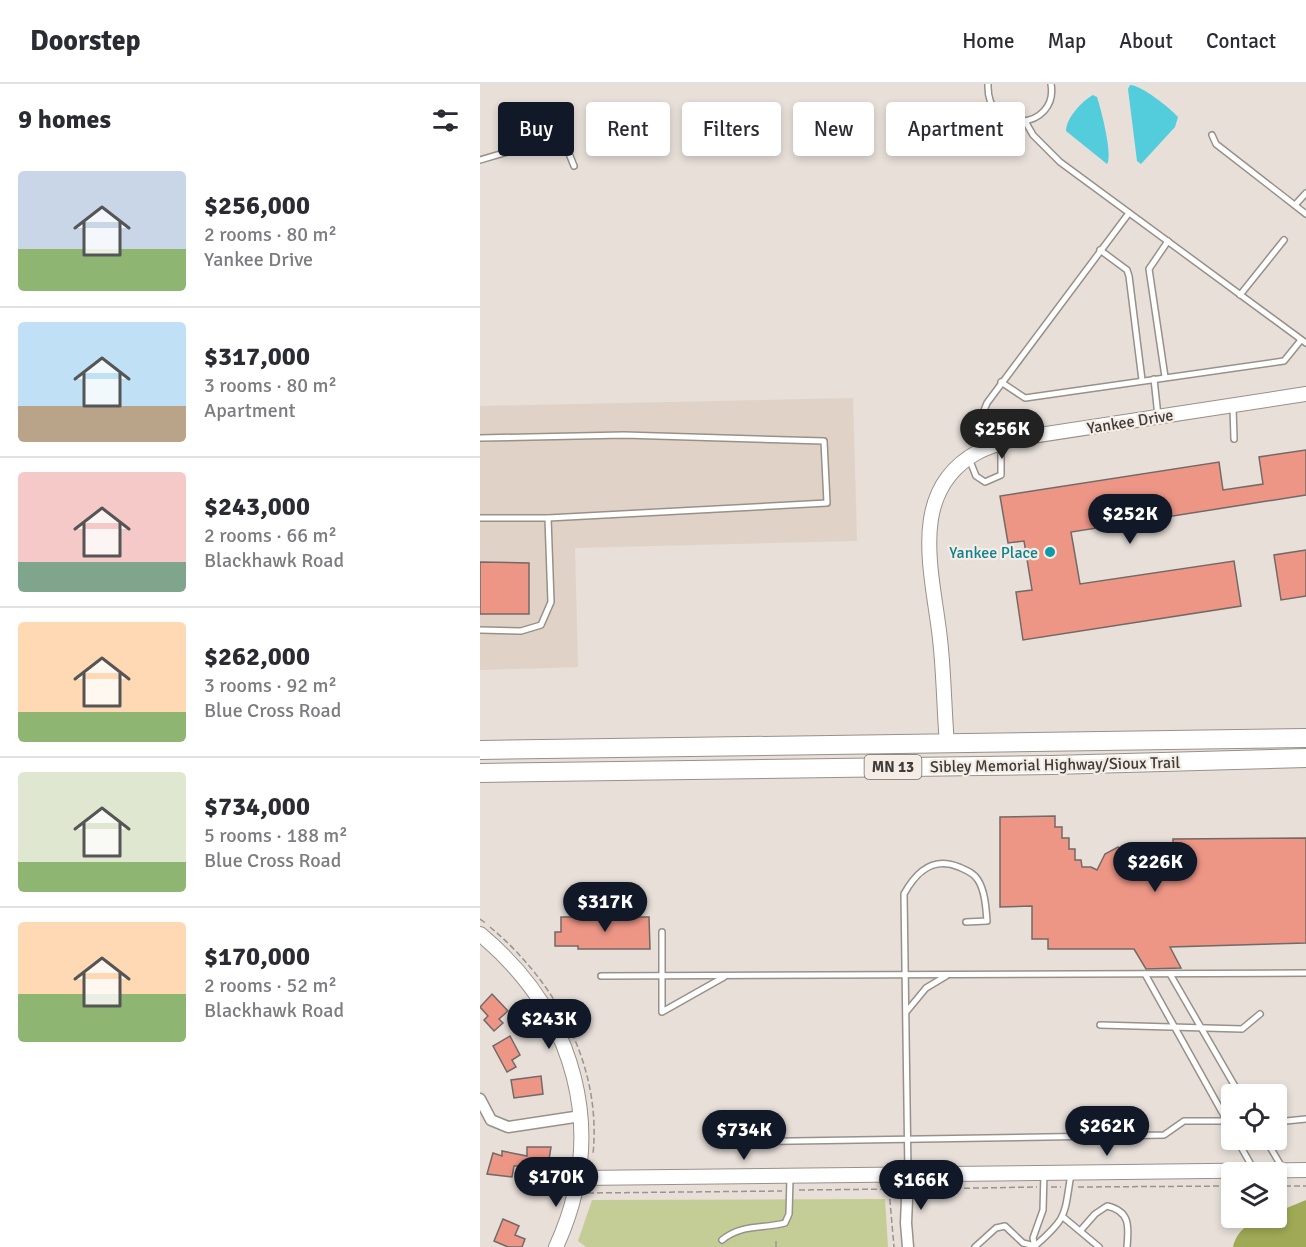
<!DOCTYPE html>
<meta charset="utf-8">
<style>
:root{--surface:#fff;--page:#f2f2f3;--text:#2b2b33;--muted:#7c7c81;--line:#e1e1e2;--accent:#111827}
body{margin:0;font-family:Signika,sans-serif;background:var(--page);color:var(--text);height:100vh;display:flex;flex-direction:column;font-size:22px;white-space:nowrap}
*{box-sizing:border-box;margin:0}
p{font-size:20px;color:var(--muted)}
.icon{flex:none;width:33px;height:33px;fill:none;stroke:currentColor;stroke-width:2;stroke-linecap:round;stroke-linejoin:round}
.map{position:relative;flex:1;overflow:hidden}
.panel{display:flex;flex-direction:column;background:var(--surface);width:480px}
.panel>*{flex:none}
.banner{position:absolute;left:18px;top:18px;width:570px;height:54px;display:flex;gap:12px}
.buttons{position:absolute;left:741px;top:1000px;display:grid;gap:12px}
.buttons a{display:grid;place-items:center;width:66px;height:66px;border-radius:6px;background:var(--surface);box-shadow:0 3px 9px #0003;font-size:30px}
.price{position:absolute;translate:-50% -51px;padding:0 14px;border-radius:21px;background:var(--accent);color:#fff;font-size:20px;line-height:39px;filter:drop-shadow(0 2px 3px #0008)}
.price::after{content:'';position:absolute;left:50%;top:36px;width:18px;height:14px;margin-left:-9px;background:inherit;clip-path:polygon(0 0,100% 0,50% 100%)}
.price.active{background:#222;color:#fff}
ul{padding:0;list-style:none}
li{display:flex;align-items:center;gap:18px;height:150px;padding:0 18px}
li+li{border-top:2px solid var(--line)}
li span{display:grid;place-items:center;flex:none;width:168px;height:120px;border-radius:6px;color:#555}
li>.icon{margin-inline-start:auto}
span .icon{width:72px;height:72px;fill:#fffc;stroke-width:1}
li b{font-size:26px}
h2{display:flex;justify-content:space-between;align-items:center;height:72px;padding:0 18px;font-size:26px}
.pill{padding:0 21px;border-radius:6px;background:var(--surface);box-shadow:0 3px 9px #0003;font-size:21px;line-height:54px}
.pill.active{background:var(--accent);color:#fff}
header{display:flex;align-items:center;gap:36px;box-sizing:border-box;height:84px;padding:0 30px;background:var(--surface);border-bottom:2px solid var(--line)}
header strong{font-size:28px}
nav{display:flex;gap:33px;margin-inline-start:auto;font-size:21px}
main{display:flex;flex:1;min-height:0}
.map>svg:first-child{display:block}
.built{fill:#e0d2c6}
.green{fill:#c5cd96}
.forest{fill:#a0aa56}
.water{fill:#53cddc}
.building{fill:#ed9686;stroke:#736967;stroke-width:1.5}
.lines{fill:none;stroke-linecap:round;stroke-linejoin:round}
.service-casing{stroke:#98918a;stroke-width:8}
.minor-casing{stroke:#98918a;stroke-width:13}
.tertiary-casing{stroke:#98918a;stroke-width:16}
.trunk-casing{stroke:#98918a;stroke-width:20}
.path{stroke:#9a948f;stroke-width:1.5;stroke-dasharray:6 3;stroke-linecap:butt}
.service{stroke:#fff;stroke-width:5}
.minor{stroke:#fff;stroke-width:10}
.tertiary{stroke:#fff;stroke-width:14}
.trunk{stroke:#fff;stroke-width:18}
.culture-dot{fill:#0f9aa8;stroke:#f4ece5;stroke-width:2}
.labels{text-anchor:middle;stroke-width:4.5;stroke-linejoin:round;paint-order:stroke}
.shield{fill:#f4ece5;stroke:#75706c;stroke-width:1.5}
.shield-label{font-size:15px;font-weight:bold;fill:#3e3b38}
.street-label{font-size:16px;fill:#3e3b38;stroke:#f4ece5}
.culture-label{font-size:16px;fill:#0d838f;stroke:#f4ece5;text-anchor:end}
</style>
<header>
<strong>Doorstep</strong>
<nav><a>Home</a><a>Map</a><a>About</a><a>Contact</a></nav>
</header>
<main>
<section class="panel">
<h2>9 homes<svg class="icon" aria-label="filters" viewBox="0 0 24 24"><path d="M4 7h16M4 17h16"/><circle cx="9" cy="7" r="2"/><circle cx="15" cy="17" r="2"/></svg></h2>
<ul>
<li><span style="background:linear-gradient(#c9d6e8 65%,#8fb573 0)"><svg class="icon" aria-label="home" viewBox="0 0 24 24"><path d="M3 11l9-7 9 7M6 9v11h12V9"/></svg></span><div><b>$256,000</b><p>2 rooms · 80 m²</p><p>Yankee Drive</p></div></li>
<li><span style="background:linear-gradient(#bfe0f5 70%,#b9a48a 0)"><svg class="icon" aria-label="home" viewBox="0 0 24 24"><path d="M3 11l9-7 9 7M6 9v11h12V9"/></svg></span><div><b>$317,000</b><p>3 rooms · 80 m²</p><p>Apartment</p></div></li>
<li><span style="background:linear-gradient(#f6c9c9 75%,#7fa58c 0)"><svg class="icon" aria-label="home" viewBox="0 0 24 24"><path d="M3 11l9-7 9 7M6 9v11h12V9"/></svg></span><div><b>$243,000</b><p>2 rooms · 66 m²</p><p>Blackhawk Road</p></div></li>
<li><span style="background:linear-gradient(#ffd9b3 75%,#8fb573 0)"><svg class="icon" aria-label="home" viewBox="0 0 24 24"><path d="M3 11l9-7 9 7M6 9v11h12V9"/></svg></span><div><b>$262,000</b><p>3 rooms · 92 m²</p><p>Blue Cross Road</p></div></li>
<li><span style="background:linear-gradient(#dfe7d0 75%,#8fb573 0)"><svg class="icon" aria-label="home" viewBox="0 0 24 24"><path d="M3 11l9-7 9 7M6 9v11h12V9"/></svg></span><div><b>$734,000</b><p>5 rooms · 188 m²</p><p>Blue Cross Road</p></div></li>
<li><span style="background:linear-gradient(#ffd9b3 60%,#8fb573 0)"><svg class="icon" aria-label="home" viewBox="0 0 24 24"><path d="M3 11l9-7 9 7M6 9v11h12V9"/></svg></span><div><b>$170,000</b><p>2 rooms · 52 m²</p><p>Blackhawk Road</p></div></li>
</ul>
</section>
<div class="map">
<svg width="826" height="1163" viewBox="0 0 826 1163">
<rect width="100%" height="100%" fill="#e7dfd8"/>
<path class="built" d="M373,314L377,457L95,464L98,583L0,586V322Z"/>
<path class="green" d="M405,1115L408,1163H106L98,1157L112,1116Z"/>
<path class="forest" d="M826,1116V1163H753C758,1142 777,1134 796,1134L797,1128Z"/>
<g class="water">
<path d="M650,1C661,1 690,24 698,33L695,43L661,80L657,77L648,5Z"/>
<path d="M613,11L617,13C621,25 633,72 627,80L586,47C586,34 602,17 613,11Z"/>
</g>
<g class="building">
<path d="M826,366V411L591,448L600,500L754,477L761,522L543,556L536,508L552,506L544,457L528,459L520,412L739,378L743,406L783,400L779,373Z"/>
<path d="M826,466V512L801,516L794,471Z"/>
<path d="M0,478L49,479V530H0Z"/>
<path d="M575,732V743H582V754H589V765H595V776H601L602,783H611L617,786L625,770L638,763L657,769L666,786L693,787V755L826,754V859L690,863L701,884L666,885L654,865H568V855H552V822L520,823V733Z"/>
<path d="M81,833H169L170,865H98V862H75V848H81Z"/>
<path d="M12,910L28,927L19,935L23,939L14,947L4,936L8,932L0,923Z"/>
<path d="M30,952L40,971L32,976L36,983L27,988L13,962Z"/>
<path d="M61,992L63,1010L34,1014L31,996Z"/>
<path d="M47,1063H71L68,1082H34L32,1093L7,1090L13,1069L22,1072V1067L47,1072Z"/>
<path d="M23,1135L39,1142L35,1151L45,1155L42,1163H28L14,1157Z"/>
</g>
<g class="lines">
<g class="service-casing">
<g id="service">
<path d="M508,0C506,54 579,45 571,0"/>
<path d="M545,37L553,51L580,78L826,259"/>
<path d="M732,51L736,60L826,130"/>
<path d="M0,76L82,52L94,82"/>
<path d="M815,121L826,109"/>
<path d="M620,166L647,186L649,192L662,296"/>
<path d="M760,211L804,156"/>
<path d="M685,293L669,185L688,157"/>
<path d="M674,295L678,332"/>
<path d="M521,298L545,314L804,277L821,256"/>
<path d="M753,323L754,355"/>
<path d="M0,354L144,351L344,357L347,419L68,434"/>
<path d="M506,363L501,334L507,319L649,129"/>
<path d="M490,377L496,392L505,398L521,391V361"/>
<path d="M0,434H68L71,518L61,541L41,547L0,546"/>
<path d="M182,848V928L244,893"/>
<path d="M665,890L752,1046"/>
<path d="M690,890L760,1011"/>
<path d="M121,892L826,889"/>
<path d="M427,927L446,904L466,892"/>
<path d="M620,941L762,945L780,930"/>
<path d="M796,1038L826,1035"/>
<path d="M757,1056L774,1086"/>
<path d="M786,1056L803,1085"/>
<path d="M254,1058L684,1051L704,1037H752"/>
<path d="M428,1089L424,810C436,788 453,772 479,783C486,786 494,789 498,796C505,807 506,824 507,837L486,838"/>
<path d="M583,1133L619,1163"/>
<path d="M601,1146L615,1130L627,1122C650,1127 649,1142 647,1163"/>
<path d="M242,1156C261,1140 282,1145 305,1139L309,1130L310,1094"/>
<path d="M555,1162C588,1133 584,1132 591,1090"/>
<path d="M495,1163L516,1144L525,1142L543,1159L555,1162"/>
<path d="M555,1163L553,1154L563,1126L564,1089"/>
</g>
</g>
<g class="minor-casing">
<g id="minor">
<path d="M0,1015L11,1036L28,1043L101,1032"/>
<path d="M428,1091L426,1139L428,1163"/>
</g>
</g>
<g class="tertiary-casing">
<g id="tertiary">
<path d="M467,660C464,625 464,590 460,555C453,490 426,407 498,368C509,362 522,359 533,355L826,310"/>
<path d="M0,850C96,930 129,1048 76,1163"/>
<path d="M99,1094L826,1086"/>
</g>
</g>
<g class="trunk-casing">
<g id="trunk">
<path d="M0,666L826,654"/>
<path d="M0,689L572,681L826,674"/>
</g>
</g>
<g class="path">
<path d="M0,835L7,840"/>
<path d="M10,843C76,898 122,982 113,1070"/>
<path d="M796,1102H826"/>
<path d="M571,1103H581"/>
<path d="M598,1103L752,1102"/>
<path d="M439,1105L557,1103"/>
<path d="M319,1106L416,1105"/>
<path d="M409,1106L414,1163"/>
<path d="M108,1109L302,1107"/>
<path d="M296,1157V1163"/>
</g>
<use href="#service" class="service"/>
<use href="#minor" class="minor"/>
<use href="#tertiary" class="tertiary"/>
<use href="#trunk" class="trunk"/>
</g>
<circle class="culture-dot" cx="570" cy="468" r="6"/>
<g class="labels">
<rect class="shield" x="384.5" y="671" width="57" height="24" rx="4.5"/>
<g class="shield-label">
<text x="413" y="688">MN 13</text>
</g>
<g class="street-label">
<text transform="translate(650 337) rotate(-9)" y="6">Yankee Drive</text>
<text transform="translate(575 680) rotate(-1)" y="6">Sibley Memorial Highway/Sioux Trail</text>
</g>
<g class="culture-label">
<text x="558" y="474">Yankee Place</text>
</g>
</g>
</svg>
<div class="buttons">
<a><svg class="icon" aria-label="locate" viewBox="0 0 24 24"><circle cx="12" cy="12" r="6"/><path d="M12 2v4M12 18v4M2 12h4M18 12h4"/></svg></a>
<a><svg class="icon" aria-label="layers" viewBox="0 0 24 24"><path d="M12 4l9 5-9 5-9-5zM3 14l9 5 9-5"/></svg></a>
</div>
<b class="price active" style="left:522px;top:376px">$256K</b>
<b class="price" style="left:650px;top:461px">$252K</b>
<b class="price" style="left:675px;top:809px">$226K</b>
<b class="price" style="left:125px;top:849px">$317K</b>
<b class="price" style="left:69px;top:966px">$243K</b>
<b class="price" style="left:627px;top:1073px">$262K</b>
<b class="price" style="left:264px;top:1077px">$734K</b>
<b class="price" style="left:76px;top:1124px">$170K</b>
<b class="price" style="left:441px;top:1127px">$166K</b>
<div class="banner">
<a class="pill active">Buy</a>
<a class="pill">Rent</a>
<a class="pill">Filters</a>
<a class="pill">New</a>
<a class="pill">Apartment</a>
</div>
</div>
</main>
